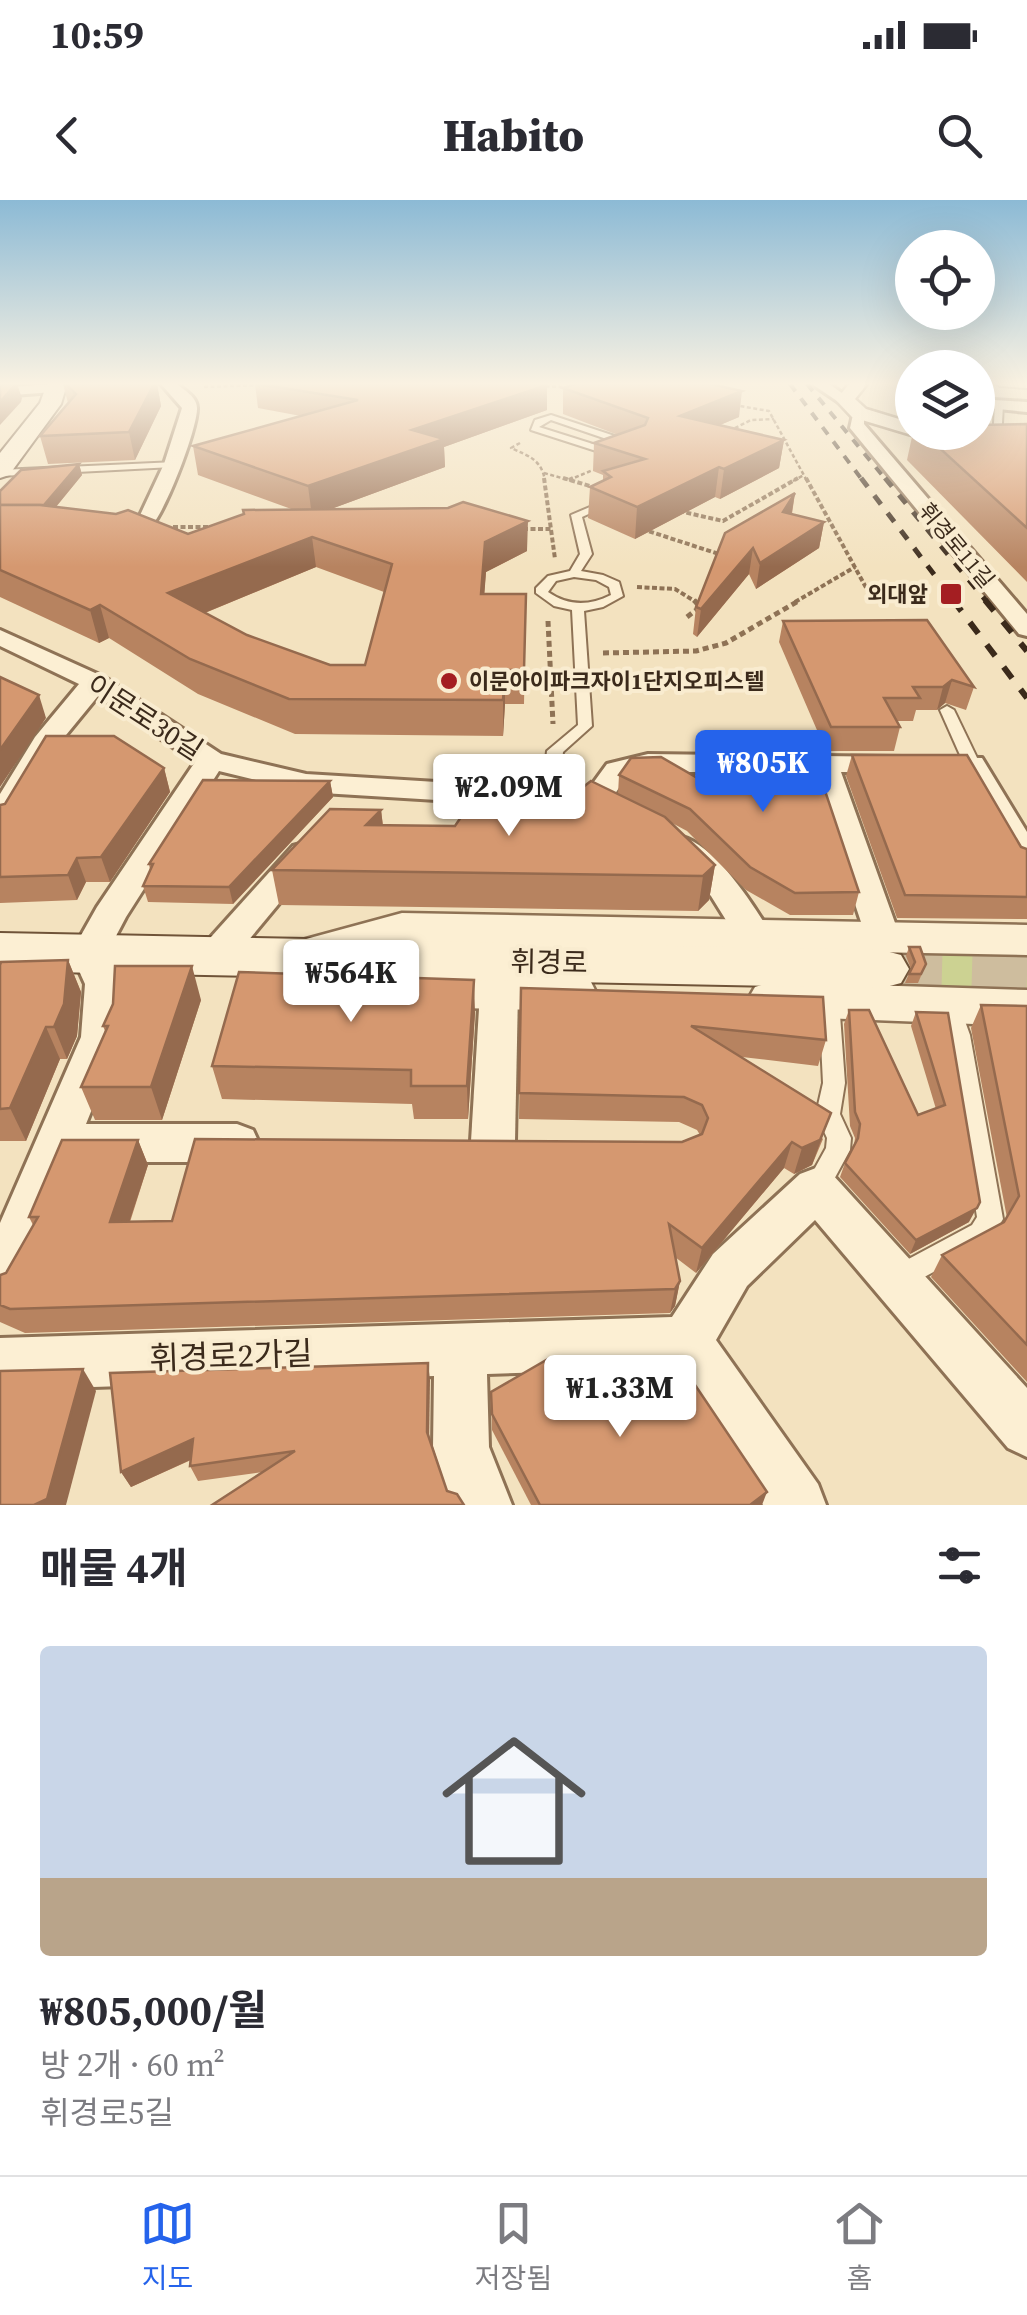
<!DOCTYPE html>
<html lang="ko">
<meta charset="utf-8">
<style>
:root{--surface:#fff;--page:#f7f7f7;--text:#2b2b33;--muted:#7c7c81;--line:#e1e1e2;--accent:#2563eb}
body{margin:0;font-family:"Source Serif 4","Noto Sans KR",serif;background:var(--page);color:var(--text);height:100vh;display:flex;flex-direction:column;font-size:38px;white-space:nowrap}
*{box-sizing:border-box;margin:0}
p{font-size:32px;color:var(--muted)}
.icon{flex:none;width:55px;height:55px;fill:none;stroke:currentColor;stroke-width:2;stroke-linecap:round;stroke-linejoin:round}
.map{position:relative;height:1305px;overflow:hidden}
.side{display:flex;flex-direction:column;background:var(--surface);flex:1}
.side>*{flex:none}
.tools{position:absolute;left:895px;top:30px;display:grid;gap:20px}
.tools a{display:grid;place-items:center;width:100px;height:100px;border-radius:50%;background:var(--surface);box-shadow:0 10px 40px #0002;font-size:50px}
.price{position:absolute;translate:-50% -85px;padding:0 22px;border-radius:10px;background:#fff;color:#222;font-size:32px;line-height:65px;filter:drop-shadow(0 2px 5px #0008)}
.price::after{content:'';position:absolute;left:50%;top:60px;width:30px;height:22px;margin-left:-15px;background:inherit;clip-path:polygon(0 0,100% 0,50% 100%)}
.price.selected{background:var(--accent);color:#fff}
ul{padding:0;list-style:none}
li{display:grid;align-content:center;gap:20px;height:530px;padding:0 40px}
li span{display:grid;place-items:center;height:310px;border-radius:10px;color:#555}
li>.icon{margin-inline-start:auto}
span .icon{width:180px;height:180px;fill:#fffc;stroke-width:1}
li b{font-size:42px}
h2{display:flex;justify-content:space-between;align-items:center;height:120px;padding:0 40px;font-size:42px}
.status{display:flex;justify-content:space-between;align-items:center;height:70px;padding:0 50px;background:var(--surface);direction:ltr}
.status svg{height:28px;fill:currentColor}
header{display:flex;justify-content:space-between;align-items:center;height:130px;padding:0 40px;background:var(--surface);font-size:45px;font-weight:800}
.dock{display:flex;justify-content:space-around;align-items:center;height:140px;border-top:2px solid var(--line);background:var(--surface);font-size:28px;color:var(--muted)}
.dock a{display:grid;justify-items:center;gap:5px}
.dock .selected{color:var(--accent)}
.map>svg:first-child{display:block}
.green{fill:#ccd292}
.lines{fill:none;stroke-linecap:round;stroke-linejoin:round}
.secondary-tunnel{stroke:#cebd9e;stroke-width:60;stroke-dasharray:60 30;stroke-linecap:butt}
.service-casing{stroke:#8e7255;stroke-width:4}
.minor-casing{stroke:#8e7255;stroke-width:6}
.tertiary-casing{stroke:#8e7255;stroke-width:5}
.secondary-casing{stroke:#6f5338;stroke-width:4}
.path-far2{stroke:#8e7255;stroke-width:2.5;stroke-dasharray:4 2.5;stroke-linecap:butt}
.path-far1{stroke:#8e7255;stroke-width:4;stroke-dasharray:5 2.5;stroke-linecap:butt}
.path{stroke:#8e7255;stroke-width:5;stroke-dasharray:6 4;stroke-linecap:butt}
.service{fill:#fcefd3;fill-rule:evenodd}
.minor{fill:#fcefd3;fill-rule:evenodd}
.tertiary{fill:#fcefd3;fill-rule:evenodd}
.secondary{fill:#fcefd3;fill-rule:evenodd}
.rail-far2{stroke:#3b2a1b;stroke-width:4;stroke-dasharray:9 9;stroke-linecap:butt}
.rail-far1{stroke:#3b2a1b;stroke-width:5;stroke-dasharray:11 11;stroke-linecap:butt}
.rail{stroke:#3b2a1b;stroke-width:6;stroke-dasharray:14 14;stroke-linecap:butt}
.wall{fill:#b78360;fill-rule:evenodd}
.shaded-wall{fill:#956a4e}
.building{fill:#d59870;stroke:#956a4e;stroke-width:2.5;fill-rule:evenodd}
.poi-dot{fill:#a41e22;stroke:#f9ecd0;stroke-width:4}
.labels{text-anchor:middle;stroke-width:8;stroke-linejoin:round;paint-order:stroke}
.far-street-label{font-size:22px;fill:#3b2a1b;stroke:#f9ecd0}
.far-poi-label{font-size:22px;font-weight:bold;fill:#3b2a1b;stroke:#f9ecd0;text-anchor:end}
.street-label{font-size:28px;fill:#3b2a1b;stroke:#f9ecd0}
.near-street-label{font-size:32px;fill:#3b2a1b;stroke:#f9ecd0}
</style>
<div class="status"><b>10:59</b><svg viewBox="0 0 49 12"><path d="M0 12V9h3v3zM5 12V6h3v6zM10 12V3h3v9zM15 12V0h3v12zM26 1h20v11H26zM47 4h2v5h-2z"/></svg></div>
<header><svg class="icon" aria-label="back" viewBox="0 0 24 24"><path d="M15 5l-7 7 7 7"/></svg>Habito<svg class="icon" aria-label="search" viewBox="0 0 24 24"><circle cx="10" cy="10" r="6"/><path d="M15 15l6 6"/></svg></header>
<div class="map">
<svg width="1027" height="1305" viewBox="0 0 1027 1305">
<rect width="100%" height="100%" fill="#f3e2bf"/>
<path class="green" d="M881,748L1027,754V790L893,785Z"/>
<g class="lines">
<path class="secondary-tunnel" d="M882,769L1027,773"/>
<g class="service-casing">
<g id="service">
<path d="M996,184H1027V188L1000,186Z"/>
<path d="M999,202L1003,204L1001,242L997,245L993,242L995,204Z"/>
<path d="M551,215L642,245L643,247L615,257L531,230L535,220ZM551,220L630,247L615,251L539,227Z"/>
<path d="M176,262V266L173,267L0,276V270Z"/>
<path d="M597,304L606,306L582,317L592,354L581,371L603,375L619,382L623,396L603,407L584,411L592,526L563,552L558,598L550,603L542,598L547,551L578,525L572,410L554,406L536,393V388L548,376L570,371L580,354L571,315ZM574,377L596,380L609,387L611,395C589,406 568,406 548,392L556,381Z"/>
<path d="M947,506L954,510L980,564L978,567H966L964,564L940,510Z"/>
<path d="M829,793L836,796L839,801L845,883L840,914L851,938L850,950L825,996L816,999L807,996L804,988L826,948L827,938L816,914L823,883L819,801L822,796Z"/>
<path d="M950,796L957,799L970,835L1003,1019L990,1041L897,1092L888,1088L884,1079L888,1070L972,1025L977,1017L948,835L940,804L943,799Z"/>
</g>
</g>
<g class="minor-casing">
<g id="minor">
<path d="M49,184H113L106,188L0,196V188Z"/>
<path d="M161,184H177C184,190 197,197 197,208C198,228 161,326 145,332L135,326L164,264L182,208Z"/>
<path d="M812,184H829L852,200L840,203Z"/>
<path d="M978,199L1027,202V212L978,207Z"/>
<path d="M854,210H864V224L1027,414V436L1019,434L850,228Z"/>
<path d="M0,430L104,477L221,554L306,574L520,587L531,590L535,596L531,602L520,605L306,592L219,571L126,717L107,753L123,784L121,837L86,924H237L253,930L259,943L253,956L237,962H71L17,1096L0,1102V1023L81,837L85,784L71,753L97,707L195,562L98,496L57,546L11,626L0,628V594L35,537L79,484L0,446Z"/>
<path d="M648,554L982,558L1027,632V670L1015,667L962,573L841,572L899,734L894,743L881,746L868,743L811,572H648L627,576L606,607H584L580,601L607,564Z"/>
<path d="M682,637C716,646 752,703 770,732L765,741L752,744L739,741L711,696L666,647L671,640Z"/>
<path d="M304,643L315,646L320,653L315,660L228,765L215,769L202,765L197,756L202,747L293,646Z"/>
<path d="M499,778L512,782L518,792L515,941L508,954L493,960L478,954L471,941L480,792L486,782Z"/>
<path d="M816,968L832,974L1027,1188V1257L1008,1248L815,1020L747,1086L716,1140L818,1284L826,1305H763L673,1168L487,1174L489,1247L512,1305H452L433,1247L434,1176L0,1190V1138L672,1117L713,1054L800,974Z"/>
</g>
</g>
<g class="tertiary-casing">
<g id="tertiary">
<path d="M849,184H867L855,199L866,209L912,223V232L919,233L912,235L852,217L836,200Z"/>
<path d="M402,713L1027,725V755L402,743L300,772L284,767L278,756L284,745Z"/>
<path d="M422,773L574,777L591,782L597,794L591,806L574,811L422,807L406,802L399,790L406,778Z"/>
<path d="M772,782L1027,790V826L772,816L755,811L748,799L755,787Z"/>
</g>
</g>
<g class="secondary-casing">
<g id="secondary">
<path d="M47,184H67L61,204L9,275L0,278V253L40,203Z"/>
<path d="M0,733L882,750L901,755L909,769L901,783L882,788L0,771Z"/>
</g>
</g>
<g class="path-far2">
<path d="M539,186L563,187"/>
<path d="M204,187L262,185"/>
<path d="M734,205L769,211L807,281"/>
<path d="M729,231L751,220L774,219"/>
<path d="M520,243L511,248C529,256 542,260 545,281"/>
<path d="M544,273L572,281"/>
<path d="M569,280L593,270"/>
<path d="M793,281L804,275"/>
</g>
<g class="path-far1">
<path d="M544,278L555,359"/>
<path d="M563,278L590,286"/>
<path d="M806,278L869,393"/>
<path d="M569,280L573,278"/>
<path d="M679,311L723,321L798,278"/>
<path d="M173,327H210"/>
<path d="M523,329H551"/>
<path d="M642,329L725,356"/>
<path d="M637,387L675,389L696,402"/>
<path d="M795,402L855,367"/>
</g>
<g class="path">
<path d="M687,417L700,407L694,400"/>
<path d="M548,421L553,524"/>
<path d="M603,453L696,451L726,443L800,400"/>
</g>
<use href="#service" class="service"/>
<use href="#minor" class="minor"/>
<use href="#tertiary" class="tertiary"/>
<use href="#secondary" class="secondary"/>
<g class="rail-far2">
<path d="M790,184L863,281"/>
<path d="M807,184L887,281"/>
</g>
<g class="rail-far1">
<path d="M861,278L955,402"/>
<path d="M885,278L987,402"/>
</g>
<g class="rail">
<path d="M953,400L1027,498"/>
<path d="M985,400L1027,451"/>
</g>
</g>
<g class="wall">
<path d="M63,184H157L161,206L135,260L48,264L40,236L68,203Z"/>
<path d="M255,184L547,210L444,247L445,267L331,309L527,351L486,372L484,394H526L524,504H505L503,536L295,534L198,494L109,438L99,443L0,397V291L79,264L82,275L56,307L188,334L294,310L198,275L193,246L301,216L258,208ZM316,367L384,392L365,465H330L247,435L205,413Z"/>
<path d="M563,188L739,217L720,225L784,240L779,268L720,299L715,297L635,339L588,318L590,287L603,281V275L593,271L594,243L618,235L563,214Z"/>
<path d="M1027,224V382L907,260L913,232H978Z"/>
<path d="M795,293L792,314L824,322L819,348L756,389L749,374L697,437L693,434L696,407Z"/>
<path d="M783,421L974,487L966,510L945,503L937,510H916L913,521H897L900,527L894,551H826L779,442Z"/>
<path d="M713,555L859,692L853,715H790L746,690L687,631L672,623L715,665L709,700L698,711L279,705L272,670L381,610L383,626H455L618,594L619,575L711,587L709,576Z"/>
<path d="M852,555L1027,649V719L897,718L846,576Z"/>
<path d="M164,568L170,592L110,682H86L77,700L0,703V605Z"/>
<path d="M330,581L333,597L233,704L148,702L143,686L150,670L149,664Z"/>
<path d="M909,747L926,764L918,783H905L911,769L906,756Z"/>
<path d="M68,760L81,792L77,836L67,859H60L26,941H0V765Z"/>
<path d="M521,788L826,840L818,866L742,857L823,939L812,965L794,974L784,968L696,1073L675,1057L680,1081L675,1106L670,1113L25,1133L0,1122V1075L6,1073L33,1025L29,1017L138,940L148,965L130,1022L172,1021L682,942L700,935L697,930L679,922L519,919Z"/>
<path d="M201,800L162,920H95L81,887L105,831L103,826Z"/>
<path d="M981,805L1027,806V1182L931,1077L942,1055L1004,1022L1007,1018L971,828Z"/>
<path d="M849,810L918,915L936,909L911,826L916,812L948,813L969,1022L910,1054L840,977L845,963L854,946L855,938L850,926L844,824Z"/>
<path d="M475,813L468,919H414L412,904L222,899L212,866Z"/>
<path d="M430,1180L263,1272L198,1281L190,1266L191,1260L131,1287L121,1272Z"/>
<path d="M575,1184L648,1192L762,1305H531L492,1230L491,1192Z"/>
</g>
<g class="shaded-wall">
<path d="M17,184L22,198L21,202L0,225V202Z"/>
<path d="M154,184H157L161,206L135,260L129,232Z"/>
<path d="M547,185V210L444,247L445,267L312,316L308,286L412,230Z"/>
<path d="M742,191L739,217L677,243L680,216Z"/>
<path d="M784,240L779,268L720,299L724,269Z"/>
<path d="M79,264L82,275L45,320L41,308Z"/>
<path d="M719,267L715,297L635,339L637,307Z"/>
<path d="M795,293L791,317L783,312Z"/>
<path d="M528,321L527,351L486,372L482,427L481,394L485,342Z"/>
<path d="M824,322L819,348L756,389L760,363Z"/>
<path d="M312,337L316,367L175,425L168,393Z"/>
<path d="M753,348L749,374L697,437L701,409Z"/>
<path d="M100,405L109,438L99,443L90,410Z"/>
<path d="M505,470V504L503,536V500Z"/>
<path d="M952,480L945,503L937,510L943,487Z"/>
<path d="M39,495L46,518L0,587V550Z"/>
<path d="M164,568L170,592L110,682L101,657Z"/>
<path d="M330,581L333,597L233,704L229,687Z"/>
<path d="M381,610L385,644L366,625Z"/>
<path d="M77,658L86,682L77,700L68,675Z"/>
<path d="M715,665L709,700L698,711L703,676Z"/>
<path d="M68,760L81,792L77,836L67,859L54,827Z"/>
<path d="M192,766L201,800L162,920L151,887Z"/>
<path d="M474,780L475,813L468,919L467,886Z"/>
<path d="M46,827L60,859L26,941L10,908Z"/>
<path d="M831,913L812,965L794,974L802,948Z"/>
<path d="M138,940L148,965L121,1047L110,1022Z"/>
<path d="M792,942L784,968L696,1073L702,1048Z"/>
<path d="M980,1002L969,1022L910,1054L916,1040Z"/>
<path d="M680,1081L675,1106L670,1113L675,1089Z"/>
<path d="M428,1163L430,1180L429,1248L427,1232Z"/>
<path d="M83,1169L96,1191L66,1305H34Z"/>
<path d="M193,1239L201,1255L131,1287L121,1272Z"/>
<path d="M767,1292L762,1305H750Z"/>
</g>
<g class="building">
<path d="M0,184H16L0,202Z"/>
<path d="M66,184H154L129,232L40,236L76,194Z"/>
<path d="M258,184H541L547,185L412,230L444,239L308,286L193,246L358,200Z"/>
<path d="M575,184H711L742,191L680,216L784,240L724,269L719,267L637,307L590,287L611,277L603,271L645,259L594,243L645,225L648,218L563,188Z"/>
<path d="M1027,224V328L922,232H978V225Z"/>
<path d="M79,264L44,305H0V291L21,270Z"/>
<path d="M795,293L783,312L824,322L760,363L753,348L701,409L696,407L725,333Z"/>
<path d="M463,302L528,321L485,342L481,394H526L524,470H505L503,500L289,499L190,459L100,405L90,410L0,370V305H40L116,314L128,310L188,334L244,314L243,310L448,308ZM312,337L392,364L365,465H330L247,435L168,393Z"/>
<path d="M927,420L974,487L952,480L943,487H913L920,498H884L900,527H831L783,421Z"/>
<path d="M0,477L39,495L0,550Z"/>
<path d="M46,536H114L164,568L101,657L77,658L68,675L0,677V605L5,604Z"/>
<path d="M713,555H813L859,692L795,693L750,667L690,609L619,575L631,558L661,557L720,591Z"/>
<path d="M852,555H967L1021,647L1027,649V697L905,695Z"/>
<path d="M203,580L330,581L229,687L143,686L153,664H149Z"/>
<path d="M591,581L665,617L715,665L703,676L272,670L330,609L381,610L366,625L455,626L480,589L578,591Z"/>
<path d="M909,747H920L926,764L921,774H909L915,762Z"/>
<path d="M68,760L64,804L54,827H46L10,908L0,909V765L1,762Z"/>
<path d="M115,766H192L151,887H81L108,826H103L113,804Z"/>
<path d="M239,772L474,780L467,886H411V870L212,866Z"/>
<path d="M521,788L823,797L826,840L691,826L831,913L820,940L802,948L792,942L702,1048L669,1024L680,1081L675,1089L10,1109L0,1105V1075L6,1073L38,1017H29L62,940H138L110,1022L172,1021L195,939L682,942L702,934L708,918L702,905L684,897L519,893Z"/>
<path d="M981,805L1027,806V1145L942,1055L1004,1022L1019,996Z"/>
<path d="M849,810H869L918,915L945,905L916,812L948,813L980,1002L977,1008L916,1040L845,963L858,938L860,924L855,912Z"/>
<path d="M625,1157L648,1192L683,1167L767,1292L750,1305H540L492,1214L491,1192L548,1159H560L575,1184Z"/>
<path d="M428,1163L427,1232L447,1291L457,1294L464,1305H212L295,1251L190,1266L193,1239L121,1272L110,1173Z"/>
<path d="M83,1169L47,1299L34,1305H0V1171Z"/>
</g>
<linearGradient id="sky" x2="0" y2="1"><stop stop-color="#8cbad5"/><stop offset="0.5" stop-color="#faf2e2"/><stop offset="1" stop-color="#faf2e2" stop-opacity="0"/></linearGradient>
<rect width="1027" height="367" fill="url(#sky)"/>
<g class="poi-dot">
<rect x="939" y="382" width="24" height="24" rx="5"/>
<circle cx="449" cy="481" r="10"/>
</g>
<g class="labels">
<g class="far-street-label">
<text transform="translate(957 345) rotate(50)" y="8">휘경로11길</text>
</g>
<g class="far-poi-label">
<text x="928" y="402">외대앞</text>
<text x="469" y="489" text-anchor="start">이문아이파크자이1단지오피스텔</text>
</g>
<g class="street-label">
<text transform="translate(145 517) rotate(33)" y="10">이문로30길</text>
<text transform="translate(549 762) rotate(1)" y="10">휘경로</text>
</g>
<g class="near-street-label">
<text transform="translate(231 1156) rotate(-2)" y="11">휘경로2가길</text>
</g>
</g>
</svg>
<div class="tools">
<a><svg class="icon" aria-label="locate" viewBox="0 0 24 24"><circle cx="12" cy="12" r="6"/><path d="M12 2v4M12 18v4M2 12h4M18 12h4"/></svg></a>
<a><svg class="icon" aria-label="layers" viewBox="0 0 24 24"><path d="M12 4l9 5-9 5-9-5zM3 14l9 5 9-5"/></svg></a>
</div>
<b class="price selected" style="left:763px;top:615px">₩805K</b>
<b class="price" style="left:509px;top:639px">₩2.09M</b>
<b class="price" style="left:351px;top:825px">₩564K</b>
<b class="price" style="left:620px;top:1240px">₩1.33M</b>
</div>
<section class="side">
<h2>매물 4개<svg class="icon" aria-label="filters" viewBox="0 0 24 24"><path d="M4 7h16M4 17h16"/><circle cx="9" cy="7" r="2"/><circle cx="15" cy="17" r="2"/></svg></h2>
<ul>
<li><span style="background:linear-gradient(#c9d6e8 75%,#b9a48a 0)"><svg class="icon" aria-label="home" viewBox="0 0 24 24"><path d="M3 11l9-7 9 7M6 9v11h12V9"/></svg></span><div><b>₩805,000/월</b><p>방 2개 · 60 m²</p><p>휘경로5길</p></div></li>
</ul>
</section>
<nav class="dock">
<a class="selected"><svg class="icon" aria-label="map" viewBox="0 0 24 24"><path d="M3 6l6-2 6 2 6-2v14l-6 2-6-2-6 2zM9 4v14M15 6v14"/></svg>지도</a>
<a><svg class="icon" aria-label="saved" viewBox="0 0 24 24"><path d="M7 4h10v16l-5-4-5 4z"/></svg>저장됨</a>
<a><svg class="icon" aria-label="home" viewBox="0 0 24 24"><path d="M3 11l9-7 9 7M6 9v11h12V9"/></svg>홈</a>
</nav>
